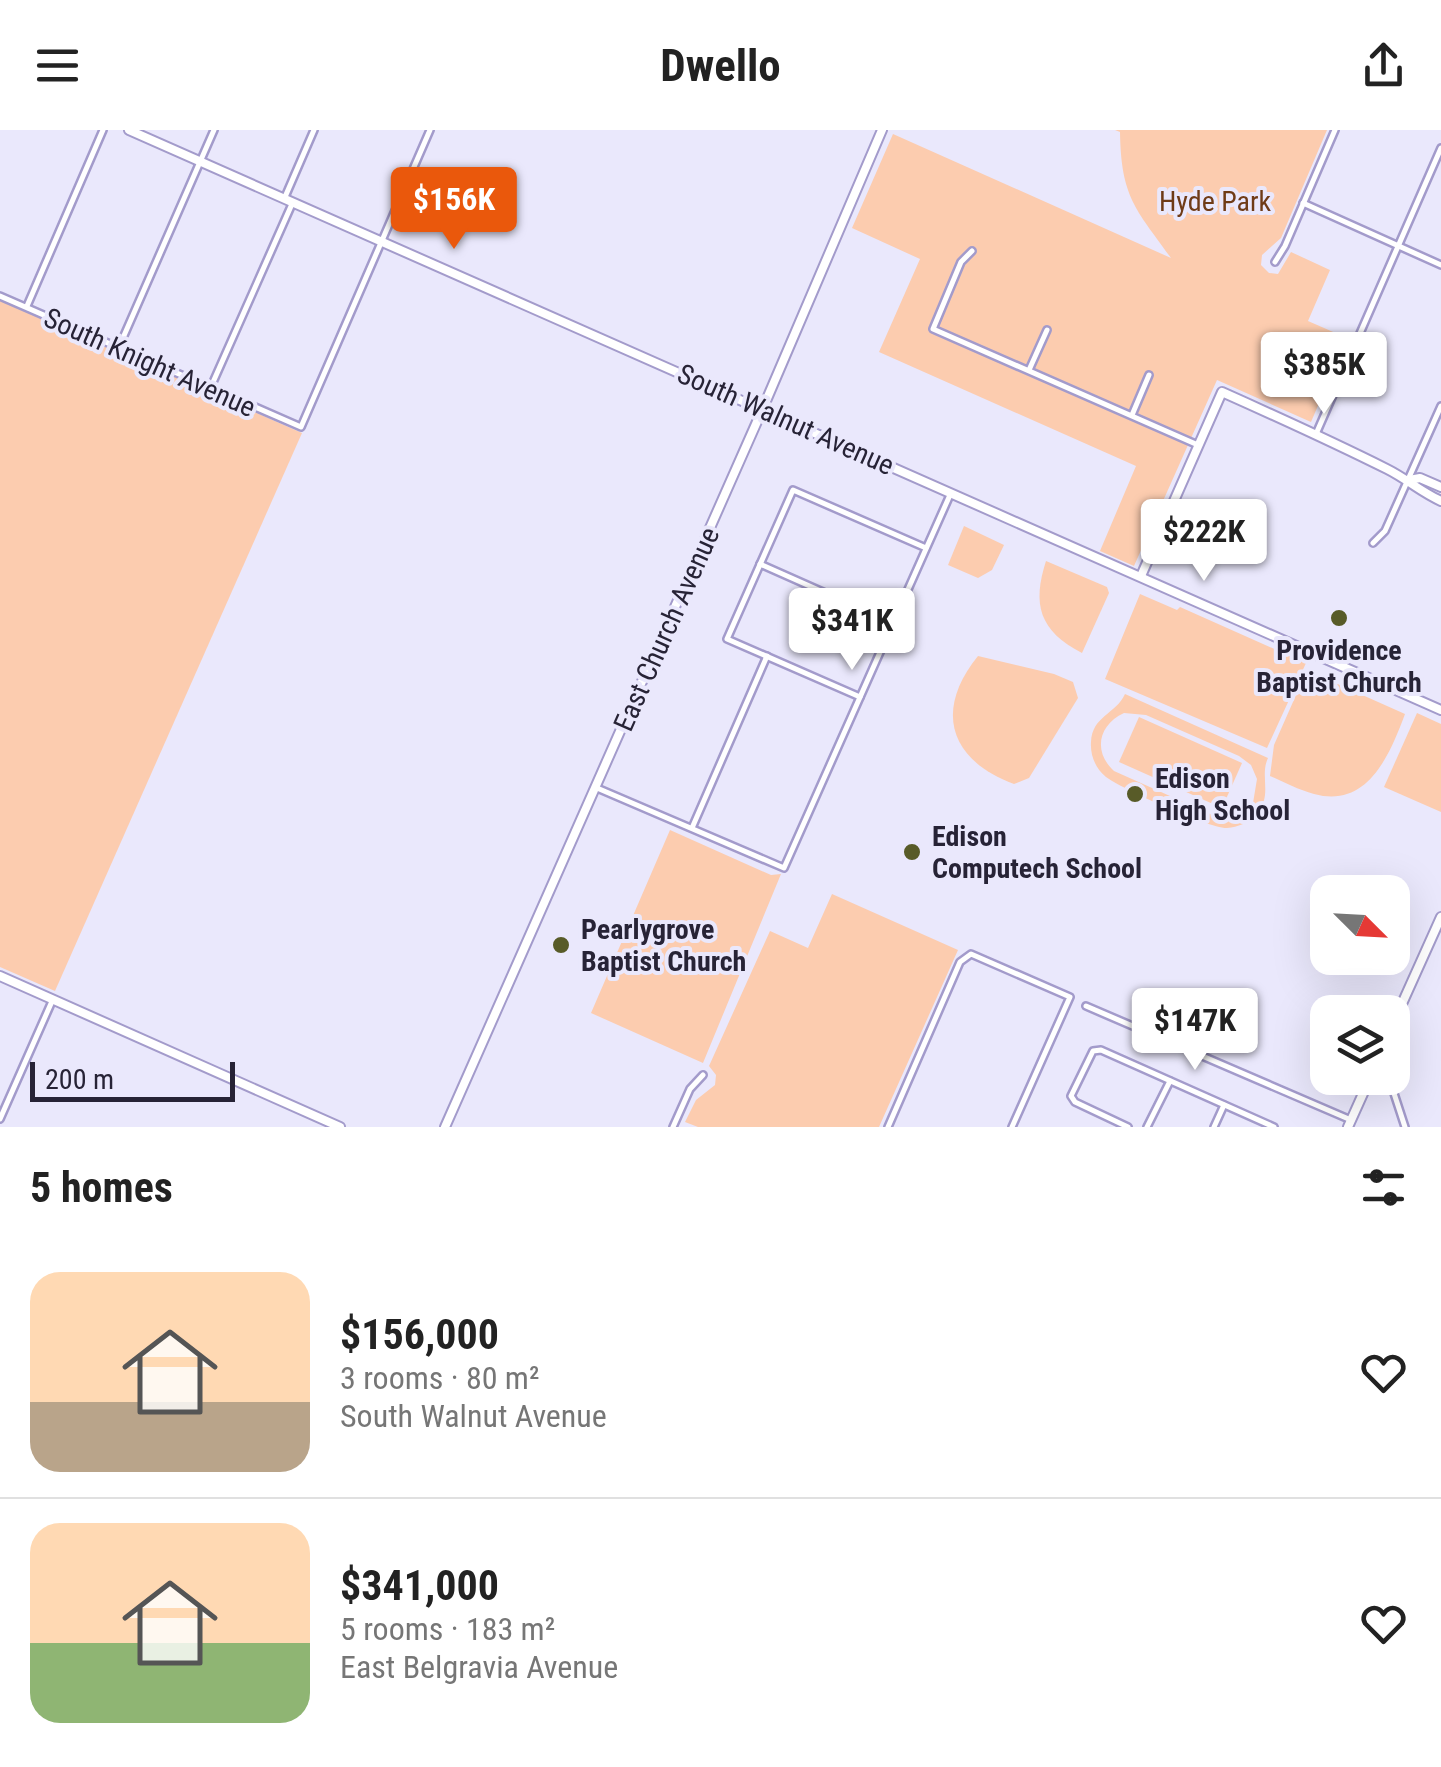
<!DOCTYPE html>
<meta charset="utf-8">
<style>
:root{--surface:#fff;--page:#f6f6f6;--text:#222;--muted:#767676;--line:#e0e0e0;--accent:#ea580c}
body{margin:0;font-family:"Roboto Condensed",sans-serif;background:var(--page);color:var(--text);height:100vh;display:flex;flex-direction:column;font-size:38px;white-space:nowrap}
*{box-sizing:border-box;margin:0}
p{font-size:32px;color:var(--muted)}
.icon{flex:none;width:55px;height:55px;fill:none;stroke:currentColor;stroke-width:2;stroke-linecap:round;stroke-linejoin:round}
.map{position:relative;height:997px;overflow:hidden}
.drawer{display:flex;flex-direction:column;background:var(--surface);flex:1}
.drawer>*{flex:none}
.needle{width:65px;rotate:114deg}
.fabs{position:absolute;left:1310px;top:745px;display:grid;gap:20px}
.fabs a{display:grid;place-items:center;width:100px;height:100px;border-radius:20px;background:var(--surface);box-shadow:0 10px 40px #0002;font-size:50px}
.scale{position:absolute;left:30px;bottom:25px;width:205px;box-sizing:border-box;padding-left:10px;border:5px solid #272336;border-top:0;font-size:28px;line-height:35px;white-space:nowrap;color:#272336;-webkit-text-stroke:8px #eae8fc;paint-order:stroke}
.price{position:absolute;translate:-50% -85px;padding:0 22px;border-radius:10px;background:#fff;color:#222;font-size:32px;line-height:65px;filter:drop-shadow(0 2px 5px #0008)}
.price::after{content:'';position:absolute;left:50%;top:60px;width:30px;height:22px;margin-left:-15px;background:inherit;clip-path:polygon(0 0,100% 0,50% 100%)}
.price.active{background:var(--accent);color:#fff}
ul{padding:0;list-style:none}
li{display:flex;align-items:center;gap:30px;height:250px;padding:0 30px}
li+li{border-top:2px solid var(--line)}
li span{display:grid;place-items:center;flex:none;width:280px;height:200px;border-radius:30px;color:#555}
li>.icon{margin-inline-start:auto}
span .icon{width:120px;height:120px;fill:#fffc;stroke-width:1}
li b{font-size:42px}
h2{display:flex;justify-content:space-between;align-items:center;height:120px;padding:0 30px;font-size:42px}
header{display:flex;justify-content:space-between;align-items:center;height:130px;padding:0 30px;background:var(--surface);font-size:45px;font-weight:700}
.map>svg:first-child{display:block}
.green{fill:#fcccaf;fill-rule:evenodd}
.lines{fill:none;stroke-linecap:round;stroke-linejoin:round}
.street-casing{stroke:#a39bcb;stroke-width:10}
.secondary-casing{stroke:#a39bcb;stroke-width:12}
.street{stroke:#fff;stroke-width:5}
.secondary{stroke:#fff;stroke-width:8}
.poi-dot{fill:#585b28;stroke:#eae8fc;stroke-width:4}
.labels{text-anchor:middle;stroke-width:8;stroke-linejoin:round;paint-order:stroke}
.park-label{font-size:28px;fill:#6f3b17;stroke:#eae8fc}
.street-label{font-size:28px;fill:#272336;stroke:#eae8fc}
.poi-label{font-size:28px;font-weight:bold;fill:#272336;stroke:#eae8fc;text-anchor:start}
</style>
<header><svg class="icon" aria-label="menu" viewBox="0 0 24 24"><path d="M4 6h16M4 12h16M4 18h16"/></svg>Dwello<svg class="icon" aria-label="share" viewBox="0 0 24 24"><path d="M12 15V3M7 8l5-5 5 5M5 13v7h14v-7"/></svg></header>
<div class="map">
<svg width="1441" height="997" viewBox="0 0 1441 997">
<rect width="100%" height="100%" fill="#eae8fc"/>
<g class="green">
<path d="M1115,0H1327L1281,108L1262,125L1261,135L1269,143L1278,144L1291,122L1330,140L1308,191L1347,208L1311,292L1217,250L1134,436L1100,421L1136,336L879,222L920,129L852,98L893,4L1171,128C1136,79 1121,68 1120,2Z"/>
<path d="M0,170L302,303L55,861L0,837Z"/>
<path d="M964,396L1004,415L992,440L978,448L948,435Z"/>
<path d="M1046,431L1107,457L1109,463L1082,523C1039,501 1032,474 1046,431Z"/>
<path d="M1140,464L1177,480L1180,477L1306,533L1267,618L1105,549Z"/>
<path d="M978,526L1054,544L1073,552L1078,568L1029,648L1014,654C949,630 934,580 978,526Z"/>
<path d="M1313,543L1405,584C1390,624 1368,679 1314,664C1299,660 1284,652 1270,646L1274,615L1304,547Z"/>
<path d="M1125,564L1268,628C1259,647 1274,667 1255,685C1248,693 1238,697 1227,698C1210,699 1120,658 1106,647C1096,639 1090,626 1091,612C1092,586 1116,584 1125,564ZM1124,583L1146,585L1239,626L1251,635L1257,649L1253,673L1237,686L1217,687L1114,641C1093,622 1098,595 1124,583Z"/>
<path d="M1417,583L1441,594V682L1384,657Z"/>
<path d="M1139,587L1242,633L1222,678L1119,632Z"/>
<path d="M670,700L771,745L781,744L703,933L591,883Z"/>
<path d="M832,764L958,820L879,997H698L685,992L696,970L715,955L716,945L709,936L770,801L808,818Z"/>
</g>
<g class="lines">
<g class="street-casing">
<g id="street">
<path d="M285,67L314,0"/>
<path d="M1303,73L1441,135"/>
<path d="M972,121L961,132L933,199L1198,315"/>
<path d="M1275,132L1285,116L1335,0"/>
<path d="M0,166L301,297L430,0"/>
<path d="M27,176L103,0"/>
<path d="M119,217L214,0"/>
<path d="M1029,240L1047,200"/>
<path d="M210,259L292,74"/>
<path d="M1132,285L1149,245"/>
<path d="M1316,304L1441,18"/>
<path d="M1373,413L1385,401L1441,276"/>
<path d="M760,434L893,493"/>
<path d="M860,567L727,509L793,360L926,418"/>
<path d="M597,658L784,738L950,365"/>
<path d="M692,698L767,526"/>
<path d="M1086,876L1351,990"/>
<path d="M1389,948L1405,997"/>
<path d="M0,989L53,869"/>
<path d="M673,997L690,959L703,945"/>
<path d="M888,997L960,832L971,824L1070,867L1012,997"/>
<path d="M1128,997L1075,972L1071,966L1093,921L1101,920L1274,997"/>
<path d="M1147,997L1170,951"/>
<path d="M1214,997L1224,975"/>
</g>
</g>
<g class="secondary-casing">
<g id="secondary">
<path d="M129,0L1441,580"/>
<path d="M1409,350L1420,348L1441,357"/>
<path d="M1141,446L1222,262C1278,287 1333,312 1387,339C1407,349 1421,362 1441,371"/>
<path d="M0,846L340,997"/>
<path d="M1392,896L1441,787"/>
<path d="M445,997L763,278L882,0"/>
<path d="M1348,997L1370,948"/>
</g>
</g>
<use href="#street" class="street"/>
<use href="#secondary" class="secondary"/>
</g>
<g class="poi-dot">
<circle cx="1339" cy="488" r="10"/>
<circle cx="1135" cy="664" r="10"/>
<circle cx="912" cy="722" r="10"/>
<circle cx="561" cy="815" r="10"/>
</g>
<g class="labels">
<g class="park-label">
<text x="1215" y="81">Hyde Park</text>
</g>
<g class="street-label">
<text transform="translate(150 232) rotate(24)" y="10">South Knight Avenue</text>
<text transform="translate(786 289) rotate(24)" y="10">South Walnut Avenue</text>
<text transform="translate(666 499) rotate(-66)" y="10">East Church Avenue</text>
</g>
<g class="poi-label">
<text x="1339" y="530" text-anchor="middle">Providence<tspan x="1339" dy="32">Baptist Church</tspan></text>
<text x="1155" y="658">Edison<tspan x="1155" dy="32">High School</tspan></text>
<text x="932" y="716">Edison<tspan x="932" dy="32">Computech School</tspan></text>
<text x="581" y="809">Pearlygrove<tspan x="581" dy="32">Baptist Church</tspan></text>
</g>
</g>
</svg>
<div class="fabs">
<a><svg class="needle" viewBox="-14 -14 28 28"><path d="M0-13l5 13h-10z" fill="#e53935"/><path d="M0 13l5-13h-10z" fill="#767676"/></svg></a>
<a><svg class="icon" aria-label="layers" viewBox="0 0 24 24"><path d="M12 4l9 5-9 5-9-5zM3 14l9 5 9-5"/></svg></a>
</div>
<div class="scale">200 m</div>
<b class="price active" style="left:454px;top:122px">$156K</b>
<b class="price" style="left:1324px;top:287px">$385K</b>
<b class="price" style="left:1204px;top:454px">$222K</b>
<b class="price" style="left:852px;top:543px">$341K</b>
<b class="price" style="left:1195px;top:943px">$147K</b>
</div>
<section class="drawer">
<h2>5 homes<svg class="icon" aria-label="filters" viewBox="0 0 24 24"><path d="M4 7h16M4 17h16"/><circle cx="9" cy="7" r="2"/><circle cx="15" cy="17" r="2"/></svg></h2>
<ul>
<li><span style="background:linear-gradient(#ffd9b3 65%,#b9a48a 0)"><svg class="icon" aria-label="home" viewBox="0 0 24 24"><path d="M3 11l9-7 9 7M6 9v11h12V9"/></svg></span><div><b>$156,000</b><p>3 rooms · 80 m²</p><p>South Walnut Avenue</p></div><svg class="icon" aria-label="heart" viewBox="0 0 24 24"><path d="M12 20l-8-8c-3-5 5-10 8-4 3-6 11-1 8 4z"/></svg></li>
<li><span style="background:linear-gradient(#ffd9b3 60%,#8fb573 0)"><svg class="icon" aria-label="home" viewBox="0 0 24 24"><path d="M3 11l9-7 9 7M6 9v11h12V9"/></svg></span><div><b>$341,000</b><p>5 rooms · 183 m²</p><p>East Belgravia Avenue</p></div><svg class="icon" aria-label="heart" viewBox="0 0 24 24"><path d="M12 20l-8-8c-3-5 5-10 8-4 3-6 11-1 8 4z"/></svg></li>
</ul>
</section>
